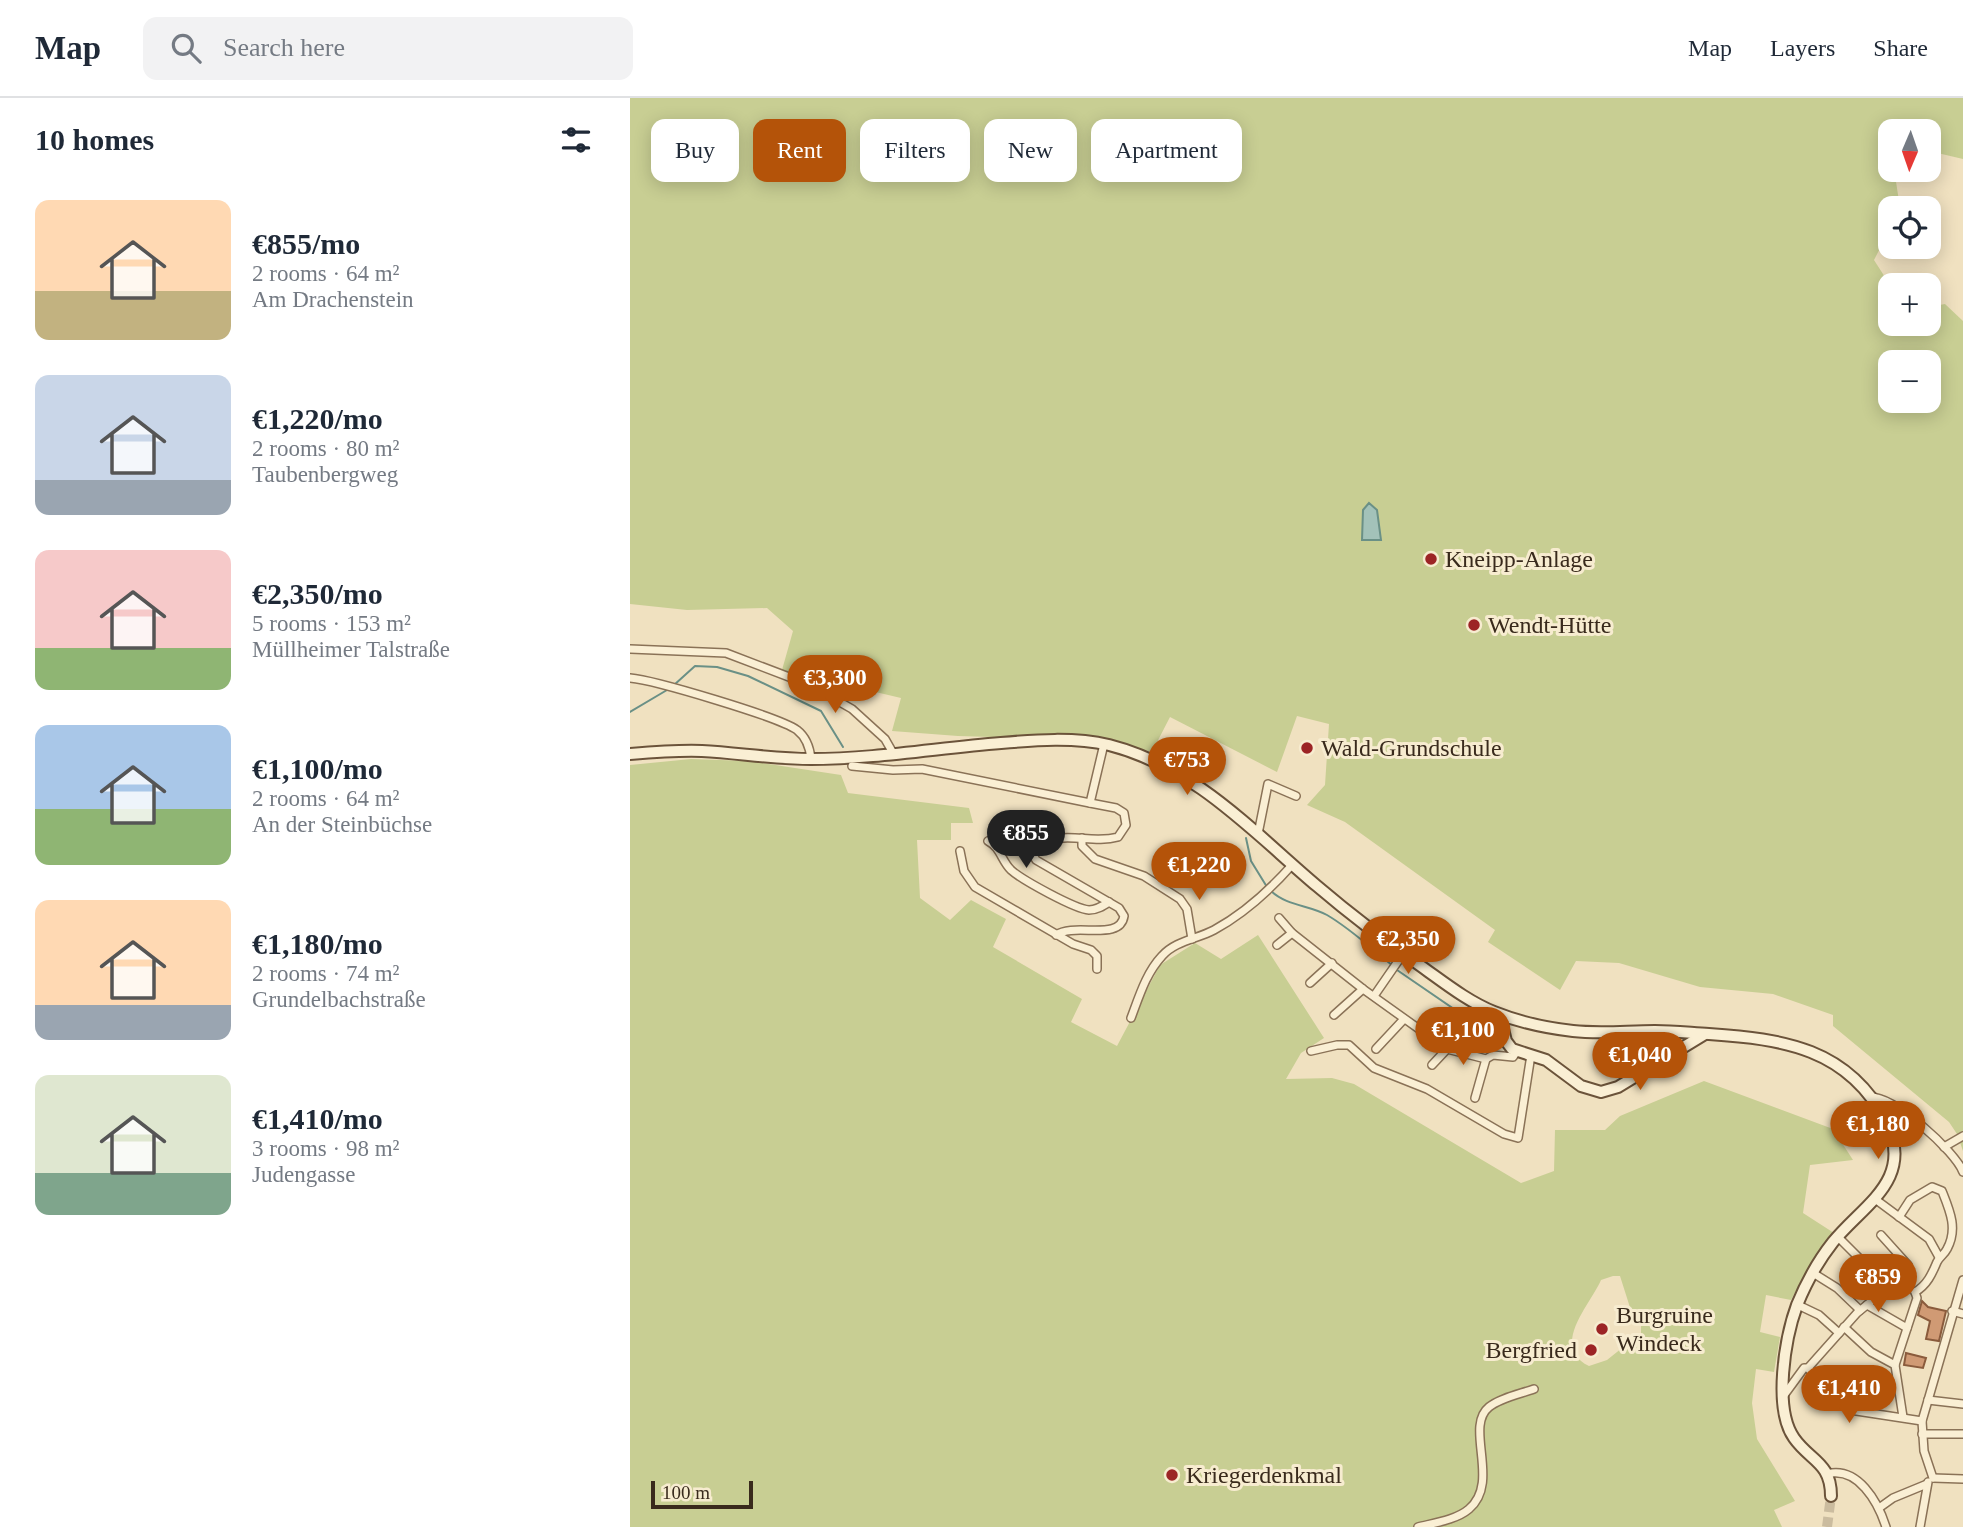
<!DOCTYPE html>
<meta charset="utf-8">
<style>
:root{--surface:#fff;--page:#f2f2f3;--text:#1f2937;--muted:#747a83;--line:#e0e1e3;--accent:#b45309}
body{margin:0;font-family:Georgia,serif;background:var(--page);color:var(--text);height:100vh;display:flex;flex-direction:column;font-size:26px;white-space:nowrap}
*{box-sizing:border-box;margin:0}
p{font-size:23px;color:var(--muted)}
.icon{flex:none;width:38px;height:38px;fill:none;stroke:currentColor;stroke-width:2;stroke-linecap:round;stroke-linejoin:round}
.map{position:relative;flex:1;overflow:hidden}
.panel{display:flex;flex-direction:column;background:var(--surface);width:630px}
.panel>*{flex:none}
.top-card{position:absolute;left:21px;top:21px;width:665px;height:63px;display:flex;gap:14px}
.needle{width:46px;rotate:182deg}
.buttons{position:absolute;left:1248px;top:21px;display:grid;gap:14px}
.buttons a{display:grid;place-items:center;width:63px;height:63px;border-radius:14px;background:var(--surface);box-shadow:0 4px 18px #0003;font-size:35px}
.scale{position:absolute;left:21px;bottom:18px;width:102px;box-sizing:border-box;padding-left:7px;border:4px solid #392a1c;border-top:0;font-size:19px;line-height:24px;white-space:nowrap;color:#392a1c;-webkit-text-stroke:5px #f7ecd0;paint-order:stroke}
.price{position:absolute;translate:-50% -60px;padding:0 16px;border-radius:24px;background:var(--accent);color:#fff;font-size:23px;line-height:46px;filter:drop-shadow(0 2px 4px #0008)}
.price::after{content:'';position:absolute;left:50%;top:42px;width:21px;height:16px;margin-left:-10px;background:inherit;clip-path:polygon(0 0,100% 0,50% 100%)}
.price.current{background:#222;color:#fff}
ul{padding:0;list-style:none}
li{display:flex;align-items:center;gap:21px;height:175px;padding:0 35px}
li span{display:grid;place-items:center;flex:none;width:196px;height:140px;border-radius:14px;color:#555}
li>.icon{margin-inline-start:auto}
span .icon{width:84px;height:84px;fill:#fffc;stroke-width:1}
li b{font-size:30px}
h2{display:flex;justify-content:space-between;align-items:center;height:84px;padding:0 35px;font-size:30px}
.chip{padding:0 24px;border-radius:14px;background:var(--surface);box-shadow:0 4px 18px #0003;font-size:24px;line-height:63px}
.chip.current{background:var(--accent);color:#fff}
header{display:flex;align-items:center;gap:42px;box-sizing:border-box;height:98px;padding:0 35px;background:var(--surface);border-bottom:2px solid var(--line)}
header strong{font-size:33px}
nav{display:flex;gap:38px;margin-inline-start:auto;font-size:24px}
.search{width:490px;height:63px;background:var(--page);display:flex;align-items:center;gap:18px;box-sizing:border-box;padding:0 24px;border-radius:14px;color:var(--muted);font-size:26px}
main{display:flex;flex:1;min-height:0}
.map>svg:first-child{display:block}
.green{fill:#c8ce93;fill-rule:evenodd}
.water{fill:#a3c2b9;stroke:#6a9086;stroke-width:2}
.lines{fill:none;stroke-linecap:round;stroke-linejoin:round}
.stream{stroke:#6a9086;stroke-width:2}
.building{fill:#d09a74;stroke:#8a5b3c;stroke-width:2}
.secondary-tunnel{stroke:#cbbc9f;stroke-width:10;stroke-dasharray:10 5;stroke-linecap:butt}
.street-casing{stroke:#8a7257;stroke-width:10}
.secondary-casing{stroke:#6b533a;stroke-width:14}
.street{stroke:#faefd4;stroke-width:7}
.secondary{stroke:#faefd4;stroke-width:10}
.poi-dot{fill:#9c2425;stroke:#f7ecd0;stroke-width:2.5}
.labels{text-anchor:middle;stroke-width:6;stroke-linejoin:round;paint-order:stroke}
.poi-label{font-size:24px;fill:#392a1c;stroke:#f7ecd0;text-anchor:start}
</style>
<header>
<strong>Map</strong>
<div class="search"><svg class="icon" aria-label="search" viewBox="0 0 24 24"><circle cx="10" cy="10" r="6"/><path d="M15 15l6 6"/></svg>Search here</div>
<nav><a>Map</a><a>Layers</a><a>Share</a></nav>
</header>
<main>
<section class="panel">
<h2>10 homes<svg class="icon" aria-label="filters" viewBox="0 0 24 24"><path d="M4 7h16M4 17h16"/><circle cx="9" cy="7" r="2"/><circle cx="15" cy="17" r="2"/></svg></h2>
<ul>
<li><span style="background:linear-gradient(#ffd9b3 65%,#c2b280 0)"><svg class="icon" aria-label="home" viewBox="0 0 24 24"><path d="M3 11l9-7 9 7M6 9v11h12V9"/></svg></span><div><b>€855/mo</b><p>2 rooms · 64 m²</p><p>Am Drachenstein</p></div></li>
<li><span style="background:linear-gradient(#c9d6e8 75%,#9aa5b1 0)"><svg class="icon" aria-label="home" viewBox="0 0 24 24"><path d="M3 11l9-7 9 7M6 9v11h12V9"/></svg></span><div><b>€1,220/mo</b><p>2 rooms · 80 m²</p><p>Taubenbergweg</p></div></li>
<li><span style="background:linear-gradient(#f6c9c9 70%,#8fb573 0)"><svg class="icon" aria-label="home" viewBox="0 0 24 24"><path d="M3 11l9-7 9 7M6 9v11h12V9"/></svg></span><div><b>€2,350/mo</b><p>5 rooms · 153 m²</p><p>Müllheimer Talstraße</p></div></li>
<li><span style="background:linear-gradient(#a9c7e8 60%,#8fb573 0)"><svg class="icon" aria-label="home" viewBox="0 0 24 24"><path d="M3 11l9-7 9 7M6 9v11h12V9"/></svg></span><div><b>€1,100/mo</b><p>2 rooms · 64 m²</p><p>An der Steinbüchse</p></div></li>
<li><span style="background:linear-gradient(#ffd9b3 75%,#9aa5b1 0)"><svg class="icon" aria-label="home" viewBox="0 0 24 24"><path d="M3 11l9-7 9 7M6 9v11h12V9"/></svg></span><div><b>€1,180/mo</b><p>2 rooms · 74 m²</p><p>Grundelbachstraße</p></div></li>
<li><span style="background:linear-gradient(#dfe7d0 70%,#7fa58c 0)"><svg class="icon" aria-label="home" viewBox="0 0 24 24"><path d="M3 11l9-7 9 7M6 9v11h12V9"/></svg></span><div><b>€1,410/mo</b><p>3 rooms · 98 m²</p><p>Judengasse</p></div></li>
</ul>
</section>
<div class="map">
<svg width="1333" height="1429" viewBox="0 0 1333 1429">
<rect width="100%" height="100%" fill="#f0e1c0"/>
<g class="green">
<path d="M0,0H1333V61L1299,53L1298,33H1260V72H1272L1265,77L1270,110H1260V131L1244,162L1260,187V226H1298L1299,209L1315,206L1333,223V1053L1327,1036L1319,1024L1203,928V917L1143,896L1070,889L989,865L946,863L930,892L858,844L865,832L715,724L677,707L695,687L699,626L667,618L647,674L540,619L522,654L475,642L328,638L262,633L271,600L152,572L163,533L137,510L57,512L0,506ZM1260,264H1298V303H1260Z"/>
<path d="M61,661L119,663L211,677L218,695L339,710L343,725H321V742H287L290,800L320,822L341,802L376,821L363,849L452,901L441,924L487,948L530,867L565,845L591,861L628,837L694,940L671,955L656,981L702,980L724,986L891,1085L924,1073L925,1032H975L990,1018L1074,983L1203,1031L1223,1062L1180,1067L1173,1115L1204,1135L1178,1170L1161,1202L1136,1197L1130,1234L1150,1239L1144,1274L1126,1271L1122,1305L1127,1341L1165,1403L1144,1412L1152,1429H0V667ZM983,1178H990L1004,1222L1011,1223V1237L1005,1251L992,1250L977,1262L959,1268C919,1248 961,1206 971,1182Z"/>
</g>
<path class="water" d="M739,405L747,412L751,442H732L733,412Z"/>
<g class="lines">
<g class="stream">
<path d="M44,587L65,568L87,569L118,578L191,613L213,649"/>
<path d="M0,614L37,592"/>
<path d="M616,740L621,763L637,789"/>
<path d="M641,793C657,808 679,807 697,817C721,831 742,851 763,868"/>
<path d="M767,872L840,922L863,928"/>
<path d="M1263,1193L1276,1191"/>
</g>
</g>
<g class="building">
<path d="M545,643L565,656L559,665L539,652Z"/>
<path d="M1292,1203L1298,1209L1316,1213L1309,1243L1296,1241L1300,1223L1288,1217Z"/>
<path d="M1276,1255L1296,1260L1293,1270L1274,1267Z"/>
</g>
<g class="lines">
<path class="secondary-tunnel" d="M1197,1429L1201,1398"/>
<g class="street-casing">
<g id="street">
<path d="M0,551L96,555L180,587L222,611L255,641L263,655"/>
<path d="M0,580C24,582 149,619 167,632C176,639 180,651 181,661"/>
<path d="M222,668L263,672L292,671L460,705L486,710L494,715L496,727L488,739C460,747 430,730 405,750L403,757L406,762L489,810L494,818C490,844 445,824 426,837"/>
<path d="M460,705L474,646"/>
<path d="M628,736L638,686L666,698"/>
<path d="M452,740V748L465,761L514,778L550,801L557,811L562,841"/>
<path d="M358,743C371,750 371,762 381,772C392,782 445,811 459,812C467,812 473,808 479,804"/>
<path d="M330,753L334,773L345,789L443,846L461,852L467,858V871"/>
<path d="M649,820L662,835L733,891L817,951L856,961L863,957L883,959L887,953"/>
<path d="M647,847L662,835"/>
<path d="M680,885L702,865"/>
<path d="M744,898L773,856"/>
<path d="M704,917L733,891"/>
<path d="M501,920C509,899 516,875 532,858C545,843 567,841 584,832C615,815 639,793 662,767"/>
<path d="M746,951L774,921"/>
<path d="M681,953L707,947H719L744,970L797,991L874,1036L888,1040L901,957"/>
<path d="M802,967L817,951"/>
<path d="M1240,999C1264,998 1325,1053 1333,1074"/>
<path d="M845,1000L856,961"/>
<path d="M1314,1049L1333,1038"/>
<path d="M1245,1101L1299,1141L1309,1159"/>
<path d="M1269,1119L1280,1102L1302,1089L1312,1093C1320,1113 1328,1131 1317,1151C1314,1157 1310,1158 1307,1164C1302,1176 1297,1187 1285,1194"/>
<path d="M1208,1139L1260,1191"/>
<path d="M1183,1175L1207,1190L1230,1212"/>
<path d="M1168,1207L1189,1217L1209,1235"/>
<path d="M1237,1207L1277,1230"/>
<path d="M1322,1213L1333,1216"/>
<path d="M1214,1229L1241,1254L1265,1267L1273,1319"/>
<path d="M1265,1267L1287,1200L1285,1194"/>
<path d="M1178,1270L1201,1298L1220,1312L1292,1323"/>
<path d="M1152,1300L1174,1270H1178L1227,1215L1255,1192L1274,1186L1278,1167L1251,1137"/>
<path d="M1298,1302L1333,1306"/>
<path d="M1292,1336H1333"/>
<path d="M1197,1376C1228,1368 1248,1404 1256,1429"/>
<path d="M1303,1380L1294,1353L1292,1323L1333,1182"/>
<path d="M1303,1380L1333,1381"/>
<path d="M1249,1410L1263,1400L1297,1386"/>
<path d="M788,1429C804,1425 826,1422 839,1411C871,1384 834,1329 859,1309C870,1300 890,1296 904,1291"/>
<path d="M1290,1429L1298,1384"/>
</g>
</g>
<g class="secondary-casing">
<g id="secondary">
<path d="M0,656C24,654 48,652 72,653C109,655 144,661 181,661C244,661 308,650 371,645C406,642 444,639 479,647C565,669 622,733 687,788C721,817 758,845 795,871C816,886 839,904 864,914C889,924 916,930 943,933C970,936 997,933 1025,933C1043,933 1061,935 1079,936C1153,941 1218,950 1256,1023C1285,1082 1234,1106 1203,1144C1188,1163 1176,1185 1167,1207C1155,1240 1143,1310 1164,1340C1180,1363 1201,1364 1201,1398"/>
<path d="M862,914L871,923L876,943L882,951L916,962L951,988L971,994L988,989L1075,936"/>
</g>
</g>
<use href="#street" class="street"/>
<use href="#secondary" class="secondary"/>
</g>
<g class="poi-dot">
<circle cx="801" cy="461" r="7"/>
<circle cx="844" cy="527" r="7"/>
<circle cx="677" cy="650" r="7"/>
<circle cx="972" cy="1231" r="7"/>
<circle cx="961" cy="1252" r="7"/>
<circle cx="542" cy="1377" r="7"/>
</g>
<g class="labels">
<g class="poi-label">
<text x="815" y="469">Kneipp-Anlage</text>
<text x="858" y="535">Wendt-Hütte</text>
<text x="691" y="658">Wald-Grundschule</text>
<text x="986" y="1225">Burgruine<tspan x="986" dy="28">Windeck</tspan></text>
<text x="947" y="1260" text-anchor="end">Bergfried</text>
<text x="556" y="1385">Kriegerdenkmal</text>
</g>
</g>
</svg>
<div class="buttons">
<a><svg class="needle" viewBox="-14 -14 28 28"><path d="M0-13l5 13h-10z" fill="#e53935"/><path d="M0 13l5-13h-10z" fill="#747a83"/></svg></a>
<a><svg class="icon" aria-label="locate" viewBox="0 0 24 24"><circle cx="12" cy="12" r="6"/><path d="M12 2v4M12 18v4M2 12h4M18 12h4"/></svg></a>
<a>+</a>
<a>−</a>
</div>
<div class="scale">100 m</div>
<b class="price" style="left:205px;top:617px">€3,300</b>
<b class="price" style="left:557px;top:699px">€753</b>
<b class="price current" style="left:396px;top:772px">€855</b>
<b class="price" style="left:569px;top:804px">€1,220</b>
<b class="price" style="left:778px;top:878px">€2,350</b>
<b class="price" style="left:833px;top:969px">€1,100</b>
<b class="price" style="left:1010px;top:994px">€1,040</b>
<b class="price" style="left:1248px;top:1063px">€1,180</b>
<b class="price" style="left:1248px;top:1216px">€859</b>
<b class="price" style="left:1219px;top:1327px">€1,410</b>
<div class="top-card">
<a class="chip">Buy</a>
<a class="chip current">Rent</a>
<a class="chip">Filters</a>
<a class="chip">New</a>
<a class="chip">Apartment</a>
</div>
</div>
</main>
